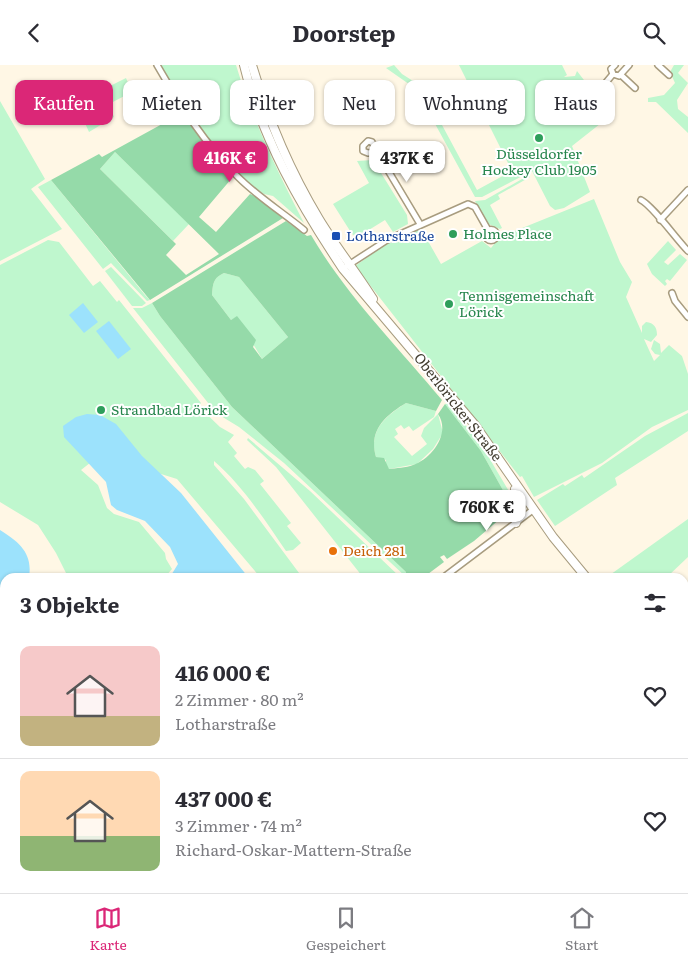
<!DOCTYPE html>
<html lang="de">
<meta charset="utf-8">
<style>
:root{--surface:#fff;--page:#f7f7f7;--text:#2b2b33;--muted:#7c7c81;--line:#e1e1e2;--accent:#db2777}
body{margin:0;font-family:Literata,serif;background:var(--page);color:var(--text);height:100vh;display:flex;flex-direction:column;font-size:19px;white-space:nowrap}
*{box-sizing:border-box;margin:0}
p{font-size:16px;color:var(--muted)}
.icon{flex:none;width:28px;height:28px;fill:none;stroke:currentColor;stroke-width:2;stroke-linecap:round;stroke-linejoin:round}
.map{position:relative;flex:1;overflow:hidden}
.panel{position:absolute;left:0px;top:508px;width:689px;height:321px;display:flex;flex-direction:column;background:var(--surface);border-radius:15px 15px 0 0;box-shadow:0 1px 4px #0004}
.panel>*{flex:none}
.top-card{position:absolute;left:15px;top:15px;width:659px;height:45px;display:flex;gap:10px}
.price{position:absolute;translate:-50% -42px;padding:0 11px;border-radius:10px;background:#fff;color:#222;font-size:16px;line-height:32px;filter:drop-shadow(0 1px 2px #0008)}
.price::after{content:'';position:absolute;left:50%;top:30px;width:15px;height:11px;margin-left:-8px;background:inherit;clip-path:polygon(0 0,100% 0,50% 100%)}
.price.selected{background:var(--accent);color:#fff}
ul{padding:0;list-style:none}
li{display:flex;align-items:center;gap:15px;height:125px;padding:0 20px}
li+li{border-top:1px solid var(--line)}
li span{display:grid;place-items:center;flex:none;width:140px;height:100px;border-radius:10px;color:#555}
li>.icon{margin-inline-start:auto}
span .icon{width:60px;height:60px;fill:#fffc;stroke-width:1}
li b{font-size:21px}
h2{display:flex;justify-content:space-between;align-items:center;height:60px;padding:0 20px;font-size:21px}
.tag{padding:0 18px;border-radius:10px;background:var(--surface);box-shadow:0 1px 4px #0004;font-size:18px;line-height:45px}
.tag.selected{background:var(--accent);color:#fff}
header{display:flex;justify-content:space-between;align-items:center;height:65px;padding:0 20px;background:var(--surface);font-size:22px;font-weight:700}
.tabs{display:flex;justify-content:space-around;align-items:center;height:70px;border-top:1px solid var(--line);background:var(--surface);font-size:14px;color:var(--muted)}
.tabs a{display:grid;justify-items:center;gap:2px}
.tabs .selected{color:var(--accent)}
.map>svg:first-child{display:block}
.green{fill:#bff7ce}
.forest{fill:#95daa9;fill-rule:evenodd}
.water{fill:#9ce2fc}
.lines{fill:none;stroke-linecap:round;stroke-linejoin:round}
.street-casing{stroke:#a89c7f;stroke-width:8}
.secondary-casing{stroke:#a89c7f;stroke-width:10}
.street{stroke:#fff;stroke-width:5}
.secondary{stroke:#fff;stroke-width:8}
.leisure-dot{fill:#2e9e5b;stroke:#fff;stroke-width:2}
.transit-dot{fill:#1a4fb4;stroke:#fff;stroke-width:2}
.food-dot{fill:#e8710a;stroke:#fff;stroke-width:2}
.labels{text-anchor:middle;stroke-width:4;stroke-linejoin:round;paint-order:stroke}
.leisure-label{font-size:14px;fill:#27864d;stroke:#fff;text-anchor:start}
.transit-label{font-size:14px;fill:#164399;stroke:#fff;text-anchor:start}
.street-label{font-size:14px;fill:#413c2f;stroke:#fff}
.food-label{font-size:14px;fill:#c56008;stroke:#fff;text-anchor:start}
</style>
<header><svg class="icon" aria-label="back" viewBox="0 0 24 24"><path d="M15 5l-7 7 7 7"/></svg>Doorstep<svg class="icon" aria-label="search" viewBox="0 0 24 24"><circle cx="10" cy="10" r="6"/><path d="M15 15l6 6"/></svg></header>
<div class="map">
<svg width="688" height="828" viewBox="0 0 688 828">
<rect width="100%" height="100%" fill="#fff7e5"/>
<g class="green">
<path d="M157,0H236C253,56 277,106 304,158L273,131L264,129L240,112L209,79Z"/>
<path d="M394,0L402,9L421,21L477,125L512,106L459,0H562L567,10L564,12L575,11L577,6L587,19C580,47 598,37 605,55L572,81L590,127L564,143L555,145L550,141L532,106L482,132H475L416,24L386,3Z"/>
<path d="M674,0H684L678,8L688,18L677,35L678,44L688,52V68L656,37H648V33L664,30L675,18L670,7Z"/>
<path d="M126,13L132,27L109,39L114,52L89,67L84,56L104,42L78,55L70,41Z"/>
<path d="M588,22L597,27L613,43V49L605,43L603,45L607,51L587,35Z"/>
<path d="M0,36L45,114L31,124L62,164L0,196Z"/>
<path d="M115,87L189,159L173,176L100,104Z"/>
<path d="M373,95L407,150L408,159L393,167L385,155L359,171L360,174L352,169L333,139L369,118L357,96Z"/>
<path d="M529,110L530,112L498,130L500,134L490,140L502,163L500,164L486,158L475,136L485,135Z"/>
<path d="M51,115L145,230L150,235L147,236L111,198L103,204L38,122Z"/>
<path d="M594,134L620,197L632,217L626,232L642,268V261L646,257C654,258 657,262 657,270L651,277L644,274L654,296L660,290L655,289L651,284L654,275L660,279L661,288L669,280L682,291L688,309V345L652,362L602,398L534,432L522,411L520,412L355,201L389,177L420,162L441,199L482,176L491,183L500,172Z"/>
<path d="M48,175L59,177L93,221L100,216L117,237L119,235L201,338L198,341L220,362L234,370L228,377L237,388L234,391L245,404L248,402L255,405L264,416L260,419L291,458L287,461L301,478L293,485L286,486C264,454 243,421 214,396V400L244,434L302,512H260L177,414L100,390L81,405L98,420L107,443L114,449L139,457L165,488L166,494L172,504L165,512H68L56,488L38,460L0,437V200Z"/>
<path d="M668,176L676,185L664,197L668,200L680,189L687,195L670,216L667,214L665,216L667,219L665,221L652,209L647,199Z"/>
<path d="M111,202L146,238L142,241H132L105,206Z"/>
<path d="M224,208L239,212L288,272L262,294L237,252L231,255L212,230C213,219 213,213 224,208Z"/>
<path d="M152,238L160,251L232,342L406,507V512L284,398L239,362L216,348L133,243H142Z"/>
<path d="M406,338L436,346L434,352L413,366L409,361L404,364L401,360L395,364L398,369L394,372L412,391L427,379L421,371L424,363L438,349L443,368L433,384L417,399L389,404L386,402V395L376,392C368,365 386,351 406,338Z"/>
<path d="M448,338L482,381L516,438L513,443L481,386L445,339Z"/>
<path d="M688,348V366L615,413L617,420L555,461L537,435L563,419L565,421L582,410L584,413L645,371Z"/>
<path d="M248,373L310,426L400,512L362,511L276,402L247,375Z"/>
<path d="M688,454V492L667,512H607Z"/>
<path d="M424,824H502L492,828H422Z"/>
</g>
<g class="forest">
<path d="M184,47L207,80L232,107V113L199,152L216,167L250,129L260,133L283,153L150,235L51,115L99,89L102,92ZM115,87L219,189L186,210L166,190L176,179L100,104Z"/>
<path d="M286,156L307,171L311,170C346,230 398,282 442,335L436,346L406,338C386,350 368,365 376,392L384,393L389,404C396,403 406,403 413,400C432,394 451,368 438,349L445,339L481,386L513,443L474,476L447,494L444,490L440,492L444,497L424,512H406V507L232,342L160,251L152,238ZM224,208L239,212L288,272L262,294L253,282L256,275L237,251L231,255L212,230C213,219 213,213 224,208Z"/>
<path d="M505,824H570L572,828H496Z"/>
</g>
<g class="water">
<path d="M83,238L98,257L84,268L69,250Z"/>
<path d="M109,256L131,284L118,294L96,266Z"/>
<path d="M87,349L100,350L116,359L142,391L181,428L248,512H170L178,499L170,482L145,456L117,445L111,440L106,417L64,372L63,361L76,352Z"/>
<path d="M0,465C19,477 33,488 29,512H5V549L1,551L5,553V824H288L292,828H0Z"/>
</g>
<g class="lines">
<g class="street-casing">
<g id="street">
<path d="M157,0C180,40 205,79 238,112C258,132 282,147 304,165"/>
<path d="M615,0L611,4L613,9L619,11L629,0"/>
<path d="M658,0L669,10"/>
<path d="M621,10L635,23"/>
<path d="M598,27L613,9"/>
<path d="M368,76L372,77L377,87L368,88L363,86V81Z"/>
<path d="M377,87L420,159"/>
<path d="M641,135C653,141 676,174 688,186"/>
<path d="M660,155L688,125"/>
<circle cx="491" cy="170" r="5.5"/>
<path d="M347,201L387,175L468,139L475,142L488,165"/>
<path d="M672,228L675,236L688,252"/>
<path d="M444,512L534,444"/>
<path d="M684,654L688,661"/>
<path d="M684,752L688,749"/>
</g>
</g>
<g class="secondary-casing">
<g id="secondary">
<path d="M244,0C262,74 301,141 343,204L475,360L553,472L586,512"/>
<path d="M252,0C268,54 290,106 319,154C336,182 356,207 373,234"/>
<path d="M515,424L522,438L516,458"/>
<path d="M684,592L688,595"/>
</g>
</g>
<use href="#street" class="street"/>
<use href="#secondary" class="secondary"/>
</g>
<g class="leisure-dot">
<circle cx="539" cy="73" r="5"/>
<circle cx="453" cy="169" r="5"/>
<circle cx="449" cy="239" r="5"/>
<circle cx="101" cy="345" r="5"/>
</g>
<rect class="transit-dot" x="331" y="166" width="10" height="10" rx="2.5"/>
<circle class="food-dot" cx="333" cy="486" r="5"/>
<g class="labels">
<g class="leisure-label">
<text x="539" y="94" text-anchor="middle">Düsseldorfer<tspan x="539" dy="16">Hockey Club 1905</tspan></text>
<text x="463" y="174">Holmes Place</text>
<text x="459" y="236">Tennisgemeinschaft<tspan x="459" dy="16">Lörick</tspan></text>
<text x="111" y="350">Strandbad Lörick</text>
</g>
<g class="transit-label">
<text x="346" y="176">Lotharstraße</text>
</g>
<g class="street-label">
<text transform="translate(458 342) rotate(52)" y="5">Oberlöricker Straße</text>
</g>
<g class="food-label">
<text x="343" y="491">Deich 281</text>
</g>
</g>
</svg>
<b class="price selected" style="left:230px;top:118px">416K €</b>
<b class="price" style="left:407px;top:118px">437K €</b>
<b class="price" style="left:487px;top:467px">760K €</b>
<div class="top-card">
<a class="tag selected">Kaufen</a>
<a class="tag">Mieten</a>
<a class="tag">Filter</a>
<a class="tag">Neu</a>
<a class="tag">Wohnung</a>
<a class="tag">Haus</a>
</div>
<section class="panel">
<h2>3 Objekte<svg class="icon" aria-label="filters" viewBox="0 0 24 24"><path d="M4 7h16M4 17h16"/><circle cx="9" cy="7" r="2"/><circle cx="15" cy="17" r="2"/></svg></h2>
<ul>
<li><span style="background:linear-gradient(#f6c9c9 70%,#c2b280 0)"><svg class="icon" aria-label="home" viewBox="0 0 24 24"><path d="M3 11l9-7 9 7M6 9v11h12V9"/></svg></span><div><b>416 000 €</b><p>2 Zimmer · 80 m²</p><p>Lotharstraße</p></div><svg class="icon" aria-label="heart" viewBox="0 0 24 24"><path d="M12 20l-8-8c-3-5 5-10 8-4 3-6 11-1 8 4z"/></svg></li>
<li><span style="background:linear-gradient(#ffd9b3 65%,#8fb573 0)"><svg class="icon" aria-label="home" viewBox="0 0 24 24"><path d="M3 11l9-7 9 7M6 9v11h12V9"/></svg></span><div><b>437 000 €</b><p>3 Zimmer · 74 m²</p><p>Richard-Oskar-Mattern-Straße</p></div><svg class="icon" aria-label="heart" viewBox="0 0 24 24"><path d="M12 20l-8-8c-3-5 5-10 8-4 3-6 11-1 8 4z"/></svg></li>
</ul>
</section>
</div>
<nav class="tabs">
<a class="selected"><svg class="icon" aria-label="map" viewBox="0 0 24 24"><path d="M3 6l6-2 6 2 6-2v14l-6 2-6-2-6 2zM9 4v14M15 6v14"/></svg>Karte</a>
<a><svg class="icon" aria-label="saved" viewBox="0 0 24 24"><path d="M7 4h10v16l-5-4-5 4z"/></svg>Gespeichert</a>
<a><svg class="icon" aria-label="home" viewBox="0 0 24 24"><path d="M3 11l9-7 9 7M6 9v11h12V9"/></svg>Start</a>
</nav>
